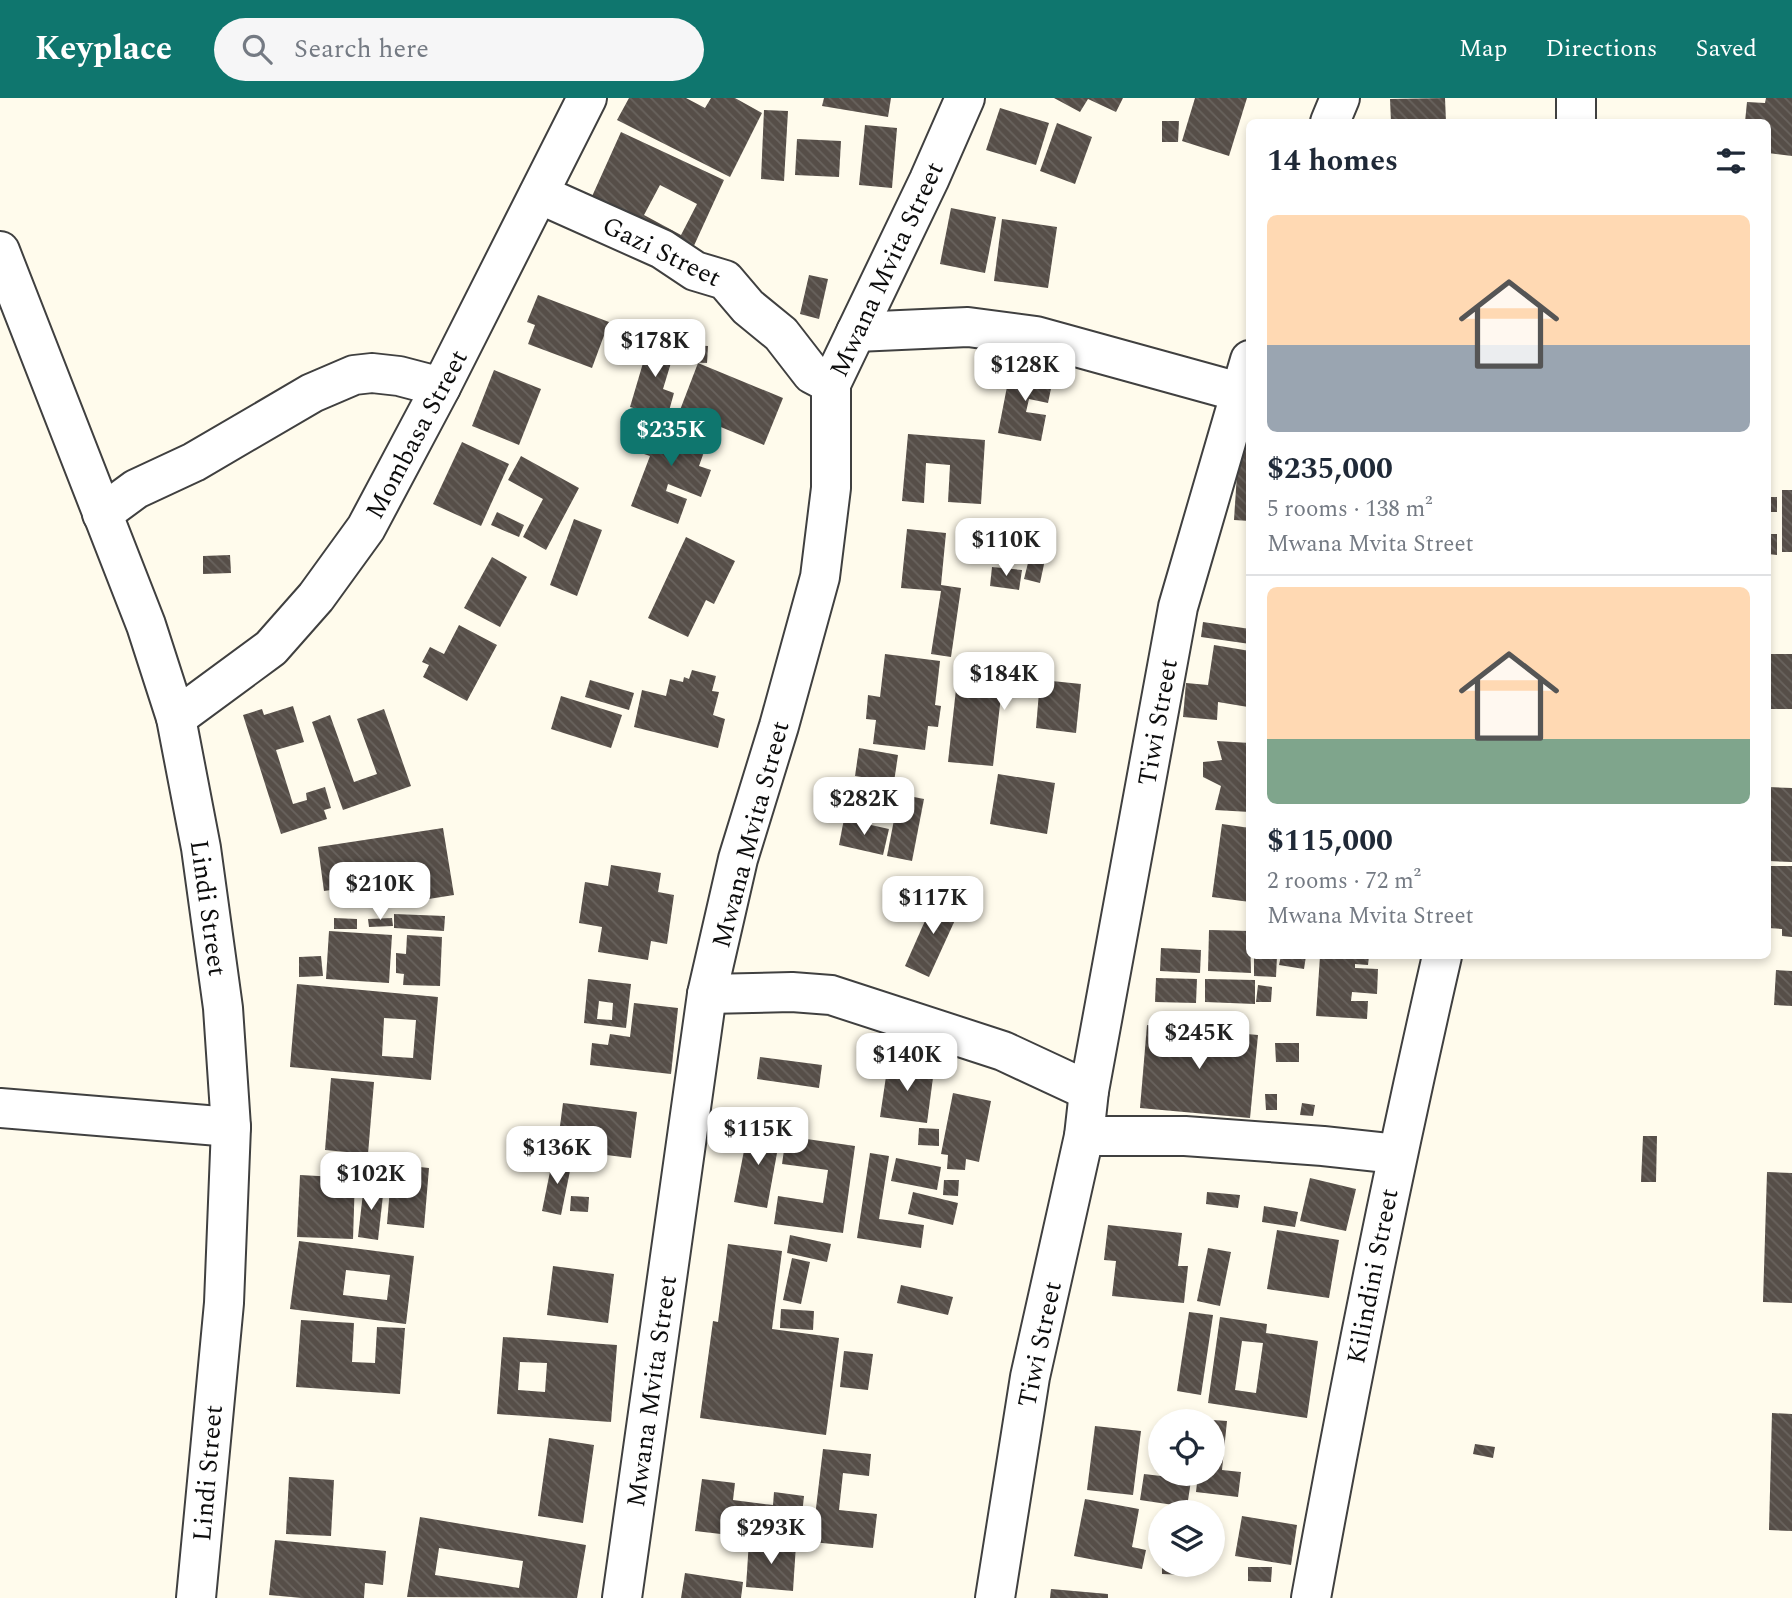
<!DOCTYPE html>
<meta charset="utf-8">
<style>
:root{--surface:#fff;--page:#f6f6f7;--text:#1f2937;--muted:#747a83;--line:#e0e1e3;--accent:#0f766e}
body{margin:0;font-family:Spectral,serif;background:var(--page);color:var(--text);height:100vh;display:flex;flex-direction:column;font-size:26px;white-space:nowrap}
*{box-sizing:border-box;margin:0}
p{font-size:23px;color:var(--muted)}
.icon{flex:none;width:38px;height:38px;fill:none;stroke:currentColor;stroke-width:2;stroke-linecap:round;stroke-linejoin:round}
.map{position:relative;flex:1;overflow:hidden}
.panel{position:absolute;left:1246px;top:21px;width:525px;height:840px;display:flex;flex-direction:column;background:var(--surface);border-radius:10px;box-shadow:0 4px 10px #0003}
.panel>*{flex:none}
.fabs{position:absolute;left:1148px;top:1311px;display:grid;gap:14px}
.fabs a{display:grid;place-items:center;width:77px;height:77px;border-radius:50%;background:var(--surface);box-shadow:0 4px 10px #0003;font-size:35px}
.price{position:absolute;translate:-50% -60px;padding:0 16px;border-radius:14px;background:#fff;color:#222;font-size:23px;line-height:46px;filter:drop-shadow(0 2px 4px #0008)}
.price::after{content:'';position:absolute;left:50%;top:42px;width:21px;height:16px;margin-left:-10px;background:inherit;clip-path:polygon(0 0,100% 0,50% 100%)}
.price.active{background:var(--accent);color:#fff}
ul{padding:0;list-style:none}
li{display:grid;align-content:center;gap:14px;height:371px;padding:0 21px}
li+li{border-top:2px solid var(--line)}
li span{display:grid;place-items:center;height:217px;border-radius:10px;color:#555}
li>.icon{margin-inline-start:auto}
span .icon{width:126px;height:126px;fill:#fffc;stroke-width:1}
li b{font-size:30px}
h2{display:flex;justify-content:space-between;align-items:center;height:84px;padding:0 21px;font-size:30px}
header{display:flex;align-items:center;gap:42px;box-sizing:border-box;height:98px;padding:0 35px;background:var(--accent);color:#fff}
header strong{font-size:33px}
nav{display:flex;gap:38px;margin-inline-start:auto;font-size:24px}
.search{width:490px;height:63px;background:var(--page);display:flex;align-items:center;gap:18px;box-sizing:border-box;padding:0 24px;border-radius:38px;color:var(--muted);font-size:26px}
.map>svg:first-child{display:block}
.building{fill:url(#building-back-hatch);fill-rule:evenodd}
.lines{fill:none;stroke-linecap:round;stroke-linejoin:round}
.minor-casing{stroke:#404040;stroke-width:42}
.minor{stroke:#fff;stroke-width:38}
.labels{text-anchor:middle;stroke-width:7;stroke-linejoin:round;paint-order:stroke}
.street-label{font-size:26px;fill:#0d0d0d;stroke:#fff}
</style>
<header>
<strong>Keyplace</strong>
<div class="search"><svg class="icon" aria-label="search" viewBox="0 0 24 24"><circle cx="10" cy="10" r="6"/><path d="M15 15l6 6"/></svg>Search here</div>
<nav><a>Map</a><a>Directions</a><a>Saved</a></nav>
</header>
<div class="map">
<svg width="1792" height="1500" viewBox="0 0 1792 1500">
<defs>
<pattern id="building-back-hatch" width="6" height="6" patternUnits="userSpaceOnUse" patternTransform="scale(1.75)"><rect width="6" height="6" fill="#564e48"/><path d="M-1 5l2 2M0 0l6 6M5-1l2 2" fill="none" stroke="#69635e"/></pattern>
</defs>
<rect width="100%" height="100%" fill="#fffbec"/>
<g class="building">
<path d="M629,0H686L705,10L711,0H735L762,15L730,79L617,22Z"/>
<path d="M824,0H891L888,19L822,8Z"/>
<path d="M1054,0H1123L1116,14L1088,1L1080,14Z"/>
<path d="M1195,0H1247L1229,58L1182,43Z"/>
<path d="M1445,0L1446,24H1391L1390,1Z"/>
<path d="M1766,0H1792V58L1768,55V24H1745L1747,4L1765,5Z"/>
<path d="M1000,10L1049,25L1036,67L986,52Z"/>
<path d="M764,12L788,13L784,83L761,81Z"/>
<path d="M1162,23H1179L1178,44H1162Z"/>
<path d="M1057,25L1092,39L1075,86L1040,73Z"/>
<path d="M865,27L897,30L892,90L859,87Z"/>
<path d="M621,34L724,82L692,152L589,105ZM660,87L697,106L681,137L644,117Z"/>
<path d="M797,41L841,43L839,79L795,77Z"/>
<path d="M951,110L996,119L985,175L940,166Z"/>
<path d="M1002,121L1057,129L1048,190L994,183Z"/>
<path d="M809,177L828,181L819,221L800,216Z"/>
<path d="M538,197L609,224L592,270L528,246L535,227L527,224Z"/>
<path d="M651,238L677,245L663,291L674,295L667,320L630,309Z"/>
<path d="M688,247L708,248L707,265L687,264Z"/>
<path d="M698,265L783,300L764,347L680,312Z"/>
<path d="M1011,268L1054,276L1048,305L1029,301L1026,314L1046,317L1041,343L998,335Z"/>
<path d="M494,272L541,291L519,347L472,328Z"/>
<path d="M652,317L713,340L707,355L704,354L699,368L711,372L701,399L668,386L666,393L687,401L678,426L631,408L650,358L638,354Z"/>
<path d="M908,336L985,342L981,406L948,404L950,367L926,365L924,405L902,403Z"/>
<path d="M462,344L509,366L481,428L433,406Z"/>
<path d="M1239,344L1250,345V423L1234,422Z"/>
<path d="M521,358L579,390L546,452L523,439L543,401L508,382Z"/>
<rect x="1782" y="392" width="10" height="62"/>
<rect x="1768" y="399" width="9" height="15"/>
<path d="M497,414L524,427L519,439L491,427Z"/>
<path d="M574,421L602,432L577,498L550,487Z"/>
<path d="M907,431L946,435L941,487L961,490L951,559L931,556L941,493L901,490Z"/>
<path d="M1768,436H1777V457L1768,456Z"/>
<path d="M686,439L735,463L714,506L706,502L688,539L648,520Z"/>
<path d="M1031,453L1046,457L1040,485L1024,481Z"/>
<path d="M230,457L231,475L203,476V458Z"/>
<path d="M492,459L527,479L500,529L464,510Z"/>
<path d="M992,469L1022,472L1019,492L990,488Z"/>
<path d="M1203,524L1250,531V546L1201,539Z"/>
<path d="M459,527L497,547L467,603L423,579L429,567L422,564L430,549L444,556Z"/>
<path d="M1214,547L1250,553L1248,609L1218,604L1217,622L1183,619L1186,585L1208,587Z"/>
<path d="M885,556L940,563L935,607L941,608L938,629L928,628L925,652L873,646L876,622L866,621L868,597L880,599Z"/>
<rect x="1768" y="556" width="24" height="55"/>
<path d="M692,572L716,578L712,593L719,594L713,617L725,621L718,650L634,629L642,592L666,598L670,581L683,584L684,579L689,581Z"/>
<path d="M958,573L1081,586L1076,635L1036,630L1039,594L1002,589L993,668L948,664Z"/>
<path d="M590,582L634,595L629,612L585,599Z"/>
<path d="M561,598L622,617L611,650L551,631Z"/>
<path d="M293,608L304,644L276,652L293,706L307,702L306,695L325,689L331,710L324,712L327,721L281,736L243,617L262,611L264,617Z"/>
<path d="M384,611L411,688L343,712L312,624L330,617L354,684L377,676L357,621Z"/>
<path d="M1217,643L1250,645V714L1215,712L1221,688L1203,679V664L1222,662Z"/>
<path d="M859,650L898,657L894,684L855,678Z"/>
<path d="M998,676L1055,685L1047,736L990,726Z"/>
<path d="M1768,689L1792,690V764L1768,763Z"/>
<path d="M899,696L924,701L912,763L887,758Z"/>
<path d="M844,721L889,731L883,757L839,747Z"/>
<path d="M1222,726L1250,730V804L1212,799Z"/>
<path d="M443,730L454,797L403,805L399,782L324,793L318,749Z"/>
<path d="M611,767L661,775L658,794L674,797L667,846L651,843L648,862L598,854L602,829L579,825L585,784L608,788Z"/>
<path d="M1769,768H1792V839L1782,838V831L1768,830Z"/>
<path d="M936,798L961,809L929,879L905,868Z"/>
<path d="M394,816L445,818L444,833L394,830Z"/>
<path d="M334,820L357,821V831H334Z"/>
<path d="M392,820L393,828L369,829L368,821Z"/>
<path d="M1209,832L1250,833L1251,875L1208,873Z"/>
<path d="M329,833L392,837L389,885L326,881Z"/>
<path d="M407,837L442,839L440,888L403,887L404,876L396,875V855L406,856Z"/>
<path d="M1161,850L1201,852L1200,875L1160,873Z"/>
<path d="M321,858L323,878L299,879V859Z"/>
<path d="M1254,858H1277L1276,879L1254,878Z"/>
<path d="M1281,858H1306L1304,871L1279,867Z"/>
<path d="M1320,858H1369L1368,867L1355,866V870L1378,871L1377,896L1352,894L1351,903H1368L1367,921L1316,918Z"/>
<path d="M1776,872L1792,873V908L1774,907Z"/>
<path d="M1156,880L1197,881L1196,905L1155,904Z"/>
<path d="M588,881L631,886L626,930L584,925ZM599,903L613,905L612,922L597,921Z"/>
<path d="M1205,881L1255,882V906L1205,904Z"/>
<path d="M297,886L438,899L431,982L290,969ZM384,920L416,922L413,960L382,958Z"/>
<path d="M1258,887L1272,889L1271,904H1256Z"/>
<path d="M634,905L678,910L671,976L590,967L592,945L608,947L610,936L630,939Z"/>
<path d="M1147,927L1258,937L1250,1020L1140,1010Z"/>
<path d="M1275,945H1299V964H1276Z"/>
<path d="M760,959L822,967L819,990L757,981Z"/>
<path d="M888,965L934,972L927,1025L880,1019Z"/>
<path d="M331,980L374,984L368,1056L325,1052Z"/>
<path d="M953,995L991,1003L979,1064L966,1061L965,1072L947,1071L948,1057L941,1056Z"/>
<path d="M1265,996H1277V1012H1266Z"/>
<path d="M563,1005L637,1014L631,1060L557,1051Z"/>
<path d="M1302,1005L1315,1007L1313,1018L1300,1017Z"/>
<path d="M749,1027L781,1033L767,1110L734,1104Z"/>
<path d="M919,1030L939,1031V1048L918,1047Z"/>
<path d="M786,1038L855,1048L843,1135L774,1126L778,1098L823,1105L828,1072L782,1066Z"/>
<path d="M1643,1038H1657L1656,1084H1641Z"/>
<path d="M870,1055L889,1058L879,1121L924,1127L921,1150L857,1140Z"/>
<path d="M338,1058L370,1060L369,1077L337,1075Z"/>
<path d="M553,1059L572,1063L561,1117L542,1113Z"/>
<path d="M896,1060L941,1069L937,1092L891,1083Z"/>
<path d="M392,1066L429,1070L424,1130L387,1126Z"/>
<path d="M1767,1074L1792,1075V1205L1763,1204Z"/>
<path d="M300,1077L355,1080L353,1141L297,1139Z"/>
<path d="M1310,1080L1356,1091L1346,1133L1300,1123Z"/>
<path d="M944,1082H959L958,1098L943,1097Z"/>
<path d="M364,1086L384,1088L378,1142L358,1139Z"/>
<path d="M913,1094L958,1105L953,1127L908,1116Z"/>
<path d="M1207,1094L1240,1097L1238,1110L1206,1106Z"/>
<path d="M571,1098L589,1099L588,1114L570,1113Z"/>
<path d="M1264,1108L1298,1114L1295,1129L1262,1124Z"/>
<path d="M1108,1127L1182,1135L1178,1168H1188L1184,1205L1112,1198L1116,1163L1104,1162Z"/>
<path d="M1277,1132L1339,1142L1329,1200L1267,1191Z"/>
<path d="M790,1137L831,1146L827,1164L787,1155Z"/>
<path d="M299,1143L414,1158L406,1226L290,1211ZM346,1172L390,1177L387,1202L343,1197Z"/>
<path d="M728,1146L782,1153L772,1231L839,1240L826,1337L700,1320L713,1223L718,1224Z"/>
<path d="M1208,1150L1231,1154L1220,1208L1197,1203Z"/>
<path d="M792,1160L810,1164L801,1206L783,1202Z"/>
<path d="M553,1168L614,1176L608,1225L547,1217Z"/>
<path d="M901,1187L953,1199L948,1217L897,1205Z"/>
<path d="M781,1211L814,1213L813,1232L780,1230Z"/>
<path d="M1189,1214L1213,1217L1201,1297L1177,1293Z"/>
<path d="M1220,1219L1267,1226L1266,1235L1318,1243L1307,1320L1208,1305ZM1242,1243L1263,1245L1256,1295L1235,1292Z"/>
<path d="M301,1222L354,1225L352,1264L375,1265L377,1229L405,1230L400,1296L296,1289Z"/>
<path d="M503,1239L617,1247L611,1324L497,1316ZM520,1264L547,1265L545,1294L518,1292Z"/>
<path d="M844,1253L873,1256L868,1292L840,1289Z"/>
<path d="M1772,1315L1792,1316V1433L1769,1432Z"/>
<path d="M1213,1322L1227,1323L1222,1372L1241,1374L1238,1399L1196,1394L1198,1376H1213Z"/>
<path d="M1095,1328L1141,1333L1133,1397L1087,1392Z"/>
<path d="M549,1340L594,1347L583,1425L538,1418Z"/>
<path d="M1475,1346L1495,1349L1493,1360L1473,1356Z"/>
<path d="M823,1351L871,1356L869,1378L843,1375L839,1412L877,1416L873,1450L812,1444Z"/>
<path d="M1144,1376L1161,1378L1162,1376H1192L1187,1409L1140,1402Z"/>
<path d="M289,1379L334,1382L331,1438L286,1436Z"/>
<path d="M702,1381L735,1385L733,1402L773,1407L774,1394L804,1398L799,1445L695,1433Z"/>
<path d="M1085,1401L1139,1411L1132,1449L1146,1452L1142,1471L1074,1458Z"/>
<path d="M1242,1418L1297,1427L1291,1467L1235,1458Z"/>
<path d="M420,1419L586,1447L577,1500L407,1499ZM439,1450L523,1463L519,1490L435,1477Z"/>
<path d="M275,1442L386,1453L383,1487L365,1485L364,1500H302L269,1497Z"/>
<path d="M749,1443L796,1446L793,1493L746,1489Z"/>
<path d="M1162,1466H1184V1477L1162,1476Z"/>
<path d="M1248,1469H1272L1271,1484L1248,1483Z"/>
<path d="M685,1475L743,1484L741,1500H681Z"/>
<path d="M1051,1491L1108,1496V1500H1050Z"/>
</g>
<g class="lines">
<g class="minor-casing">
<g id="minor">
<path d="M1576,0V24"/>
<path d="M1330,24L1340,0"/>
<path d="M539,96L662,151L695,173L725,182L748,209L781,236L812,276L831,286"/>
<path d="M0,153L146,527L176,620L201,750L223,910L231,1029L224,1205L196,1500"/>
<path d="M856,234L968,229L1036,238L1239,294"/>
<path d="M102,416L136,391L194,364L312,295L354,277L372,275L399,278L441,289"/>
<path d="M176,620L271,550L316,499L366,430L441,289L587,0"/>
<path d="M707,896L792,894L831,897L1003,953L1089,993"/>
<path d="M0,1010L231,1029"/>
<path d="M1084,1038H1185L1323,1048L1397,1056"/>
<path d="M622,1500L707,896L738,761L779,628L820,479L831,390V286L929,82L965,0"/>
<path d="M995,1500L1030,1279L1084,1038L1089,993L1178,509L1250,262"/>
<path d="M1311,1500C1350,1285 1393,1071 1442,858"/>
</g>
</g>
<use href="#minor" class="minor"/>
</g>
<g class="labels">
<g class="street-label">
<text transform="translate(662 153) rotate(26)" y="9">Gazi Street</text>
<text transform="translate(886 171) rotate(-65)" y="9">Mwana Mvita Street</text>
<text transform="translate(416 336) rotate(-62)" y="9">Mombasa Street</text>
<text transform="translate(1157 624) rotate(-80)" y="9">Tiwi Street</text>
<text transform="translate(750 736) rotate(-75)" y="9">Mwana Mvita Street</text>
<text transform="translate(209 810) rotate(82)" y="9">Lindi Street</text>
<text transform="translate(1372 1178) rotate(-79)" y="9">Kilindini Street</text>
<text transform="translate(1039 1246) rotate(-78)" y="9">Tiwi Street</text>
<text transform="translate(651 1293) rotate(-82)" y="9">Mwana Mvita Street</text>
<text transform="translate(207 1375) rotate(-85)" y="9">Lindi Street</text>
</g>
</g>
</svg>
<div class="fabs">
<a><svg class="icon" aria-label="locate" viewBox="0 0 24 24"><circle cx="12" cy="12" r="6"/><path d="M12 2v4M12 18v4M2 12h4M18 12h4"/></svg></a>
<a><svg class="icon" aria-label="layers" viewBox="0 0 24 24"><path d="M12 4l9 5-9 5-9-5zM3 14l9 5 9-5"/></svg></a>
</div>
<b class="price" style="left:655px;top:281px">$178K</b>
<b class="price" style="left:1025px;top:305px">$128K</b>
<b class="price active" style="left:671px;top:370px">$235K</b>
<b class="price" style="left:1006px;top:480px">$110K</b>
<b class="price" style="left:1004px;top:614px">$184K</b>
<b class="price" style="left:864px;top:739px">$282K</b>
<b class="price" style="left:380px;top:824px">$210K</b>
<b class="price" style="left:933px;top:838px">$117K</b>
<b class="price" style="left:1199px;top:973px">$245K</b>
<b class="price" style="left:907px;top:995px">$140K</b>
<b class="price" style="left:758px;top:1069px">$115K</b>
<b class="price" style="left:557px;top:1088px">$136K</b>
<b class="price" style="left:371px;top:1114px">$102K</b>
<b class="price" style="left:771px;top:1468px">$293K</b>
<section class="panel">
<h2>14 homes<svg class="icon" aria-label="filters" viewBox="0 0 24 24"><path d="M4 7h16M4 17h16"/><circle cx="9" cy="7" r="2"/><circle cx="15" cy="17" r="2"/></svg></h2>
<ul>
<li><span style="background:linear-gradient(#ffd9b3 60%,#9aa5b1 0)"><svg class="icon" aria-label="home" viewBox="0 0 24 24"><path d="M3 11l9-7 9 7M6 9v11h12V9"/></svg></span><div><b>$235,000</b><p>5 rooms · 138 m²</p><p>Mwana Mvita Street</p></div></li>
<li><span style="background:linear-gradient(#ffd9b3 70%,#7fa58c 0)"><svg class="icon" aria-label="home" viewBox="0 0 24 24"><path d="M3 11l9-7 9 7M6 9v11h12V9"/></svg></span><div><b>$115,000</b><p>2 rooms · 72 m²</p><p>Mwana Mvita Street</p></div></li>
</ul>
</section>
</div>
